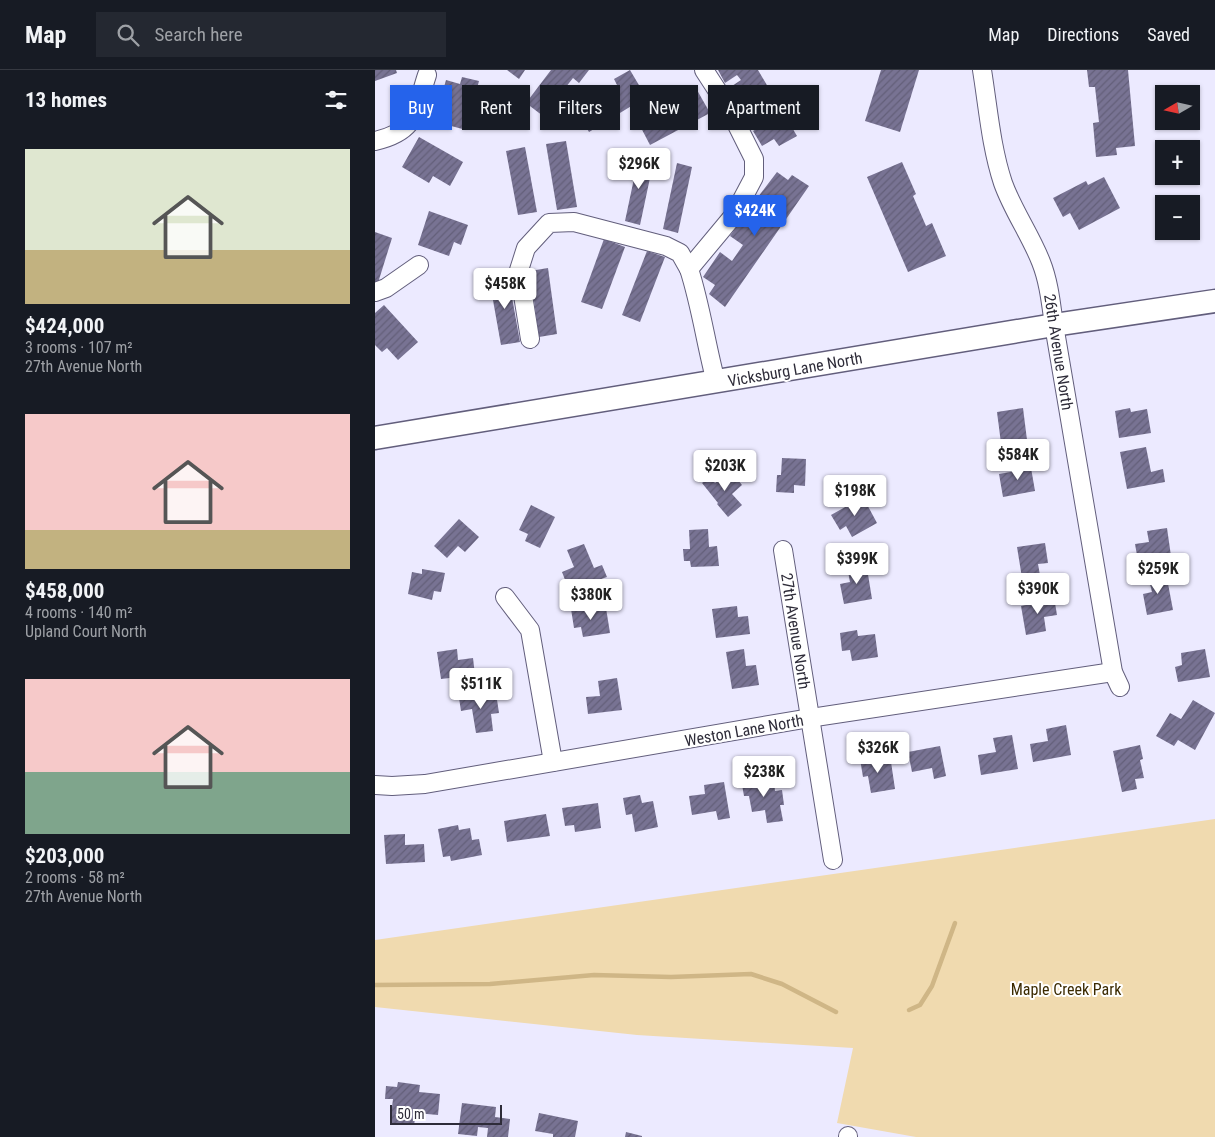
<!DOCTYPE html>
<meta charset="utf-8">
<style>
:root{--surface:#171b24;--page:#242831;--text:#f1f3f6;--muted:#9ea1a6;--line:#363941;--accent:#2563eb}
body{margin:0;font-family:"Roboto Condensed",sans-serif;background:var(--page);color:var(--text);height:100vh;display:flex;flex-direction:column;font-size:19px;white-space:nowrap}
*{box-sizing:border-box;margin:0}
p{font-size:16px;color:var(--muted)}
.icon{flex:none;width:28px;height:28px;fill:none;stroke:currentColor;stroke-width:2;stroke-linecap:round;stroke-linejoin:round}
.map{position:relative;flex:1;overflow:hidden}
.details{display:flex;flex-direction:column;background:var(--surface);width:375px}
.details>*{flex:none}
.banner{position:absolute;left:15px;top:15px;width:475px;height:45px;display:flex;gap:10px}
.needle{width:32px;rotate:261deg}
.controls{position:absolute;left:780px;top:15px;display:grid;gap:10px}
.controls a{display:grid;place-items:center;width:45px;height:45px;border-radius:0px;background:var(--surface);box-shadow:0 1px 4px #0004;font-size:25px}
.scale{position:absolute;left:15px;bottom:12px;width:112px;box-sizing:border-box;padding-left:5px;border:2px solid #2e2c39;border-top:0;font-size:14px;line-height:18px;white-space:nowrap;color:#2e2c39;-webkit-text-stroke:4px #fff;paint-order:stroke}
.price{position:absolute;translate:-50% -42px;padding:0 11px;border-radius:5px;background:#fff;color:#222;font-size:16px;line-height:32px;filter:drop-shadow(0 1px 2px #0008)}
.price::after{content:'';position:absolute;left:50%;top:30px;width:15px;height:11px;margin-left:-8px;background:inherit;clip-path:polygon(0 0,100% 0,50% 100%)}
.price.selected{background:var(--accent);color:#fff}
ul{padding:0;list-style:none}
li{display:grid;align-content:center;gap:10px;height:265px;padding:0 25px}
li span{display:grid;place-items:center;height:155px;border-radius:0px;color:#555}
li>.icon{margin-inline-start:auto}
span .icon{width:90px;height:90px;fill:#fffc;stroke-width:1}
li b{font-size:21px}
h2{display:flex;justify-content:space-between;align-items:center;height:60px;padding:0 25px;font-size:21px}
.tag{padding:0 18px;border-radius:0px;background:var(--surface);box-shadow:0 1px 4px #0004;font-size:18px;line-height:45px}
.tag.selected{background:var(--accent);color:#fff}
header{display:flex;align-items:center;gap:30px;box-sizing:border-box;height:70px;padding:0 25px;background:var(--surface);border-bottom:1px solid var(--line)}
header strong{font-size:24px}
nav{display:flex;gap:28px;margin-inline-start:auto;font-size:18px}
.search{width:350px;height:45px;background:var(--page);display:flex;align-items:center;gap:12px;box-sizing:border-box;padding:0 18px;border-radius:0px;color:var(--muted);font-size:19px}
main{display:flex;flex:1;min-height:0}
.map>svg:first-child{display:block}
.park{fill:#f0daaf}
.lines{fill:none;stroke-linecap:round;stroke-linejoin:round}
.stream{stroke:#cfb686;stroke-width:4.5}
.building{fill:url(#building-hatch)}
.minor-casing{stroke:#625e7c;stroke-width:20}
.major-casing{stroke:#625e7c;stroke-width:25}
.minor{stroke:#fff;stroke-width:18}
.major{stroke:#fff;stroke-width:22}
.labels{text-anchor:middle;stroke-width:4;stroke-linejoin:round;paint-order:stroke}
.street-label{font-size:16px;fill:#2e2c39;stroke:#fff}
.park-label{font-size:16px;fill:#3b2a01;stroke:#fff}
</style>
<header>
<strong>Map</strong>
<div class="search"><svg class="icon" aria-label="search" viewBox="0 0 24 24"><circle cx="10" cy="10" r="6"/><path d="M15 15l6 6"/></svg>Search here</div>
<nav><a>Map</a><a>Directions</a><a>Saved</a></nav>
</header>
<main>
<section class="details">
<h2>13 homes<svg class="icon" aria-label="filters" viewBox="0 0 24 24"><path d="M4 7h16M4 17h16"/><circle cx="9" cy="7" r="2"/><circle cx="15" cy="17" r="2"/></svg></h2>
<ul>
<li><span style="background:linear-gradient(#dfe7d0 65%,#c2b280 0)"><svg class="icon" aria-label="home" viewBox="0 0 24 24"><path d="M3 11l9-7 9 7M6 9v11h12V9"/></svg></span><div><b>$424,000</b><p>3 rooms · 107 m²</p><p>27th Avenue North</p></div></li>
<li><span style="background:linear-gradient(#f6c9c9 75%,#c2b280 0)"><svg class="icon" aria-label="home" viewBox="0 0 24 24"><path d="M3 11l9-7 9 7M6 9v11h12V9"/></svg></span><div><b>$458,000</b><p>4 rooms · 140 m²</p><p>Upland Court North</p></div></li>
<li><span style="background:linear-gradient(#f6c9c9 60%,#7fa58c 0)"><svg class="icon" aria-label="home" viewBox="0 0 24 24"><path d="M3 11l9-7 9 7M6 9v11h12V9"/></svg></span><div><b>$203,000</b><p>2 rooms · 58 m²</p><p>27th Avenue North</p></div></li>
</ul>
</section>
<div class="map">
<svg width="840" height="1067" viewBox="0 0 840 1067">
<defs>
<pattern id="building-hatch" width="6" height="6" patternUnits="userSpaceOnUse" patternTransform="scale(1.25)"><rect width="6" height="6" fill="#787393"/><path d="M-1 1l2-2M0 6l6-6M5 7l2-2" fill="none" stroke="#635f79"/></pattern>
</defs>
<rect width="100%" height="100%" fill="#eceaff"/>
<path class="park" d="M840,749V1067H541L462,1053L478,978L262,965L0,937V870Z"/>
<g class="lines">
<g class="stream">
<path d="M0,915L115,914L219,905L296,907L376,904L407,914L461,942"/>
<path d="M534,940L545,935L557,916L580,853"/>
</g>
</g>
<g class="building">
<path d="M0,0H21L22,3L0,11Z"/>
<path d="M132,0H150L144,9Z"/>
<path d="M176,0H214L204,13L198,8L168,46L151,33Z"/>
<path d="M255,0L271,27L214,62L201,40L242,15L239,9Z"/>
<path d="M343,0H383L422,66L404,76L399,69L387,76L378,61L390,53L387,48L375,55L365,39L379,32L375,27L363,33L354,18L366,10L362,5L350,13Z"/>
<path d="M506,0H544L525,62L490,51Z"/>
<path d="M712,0H753L760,76L741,78L742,85L721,87L718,53L724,52L720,17H714Z"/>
<path d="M87,7L104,11L91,60L69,54L71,49L61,46L71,10L85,14Z"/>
<path d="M322,20L335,43L275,75L263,52Z"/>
<path d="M44,67L88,92L75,116L58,106L54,113L27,97Z"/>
<path d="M191,71L202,137L182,140L171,74Z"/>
<path d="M150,77L162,142L143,145L131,81Z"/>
<path d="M264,85L279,89L265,155L250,151Z"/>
<path d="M527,92L541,124L538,126L551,156L557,153L571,186L533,202L492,107Z"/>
<path d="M302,93L317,97L303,163L288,159Z"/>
<path d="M402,102L413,110L417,105L434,116L350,237L334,224L340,215L328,207L345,182L357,191L368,175L355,166L371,143L384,152L396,136L383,127Z"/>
<path d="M729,107L745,138L704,160L695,143L688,147L678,128L711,111L713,115Z"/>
<path d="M54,141L93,155L86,175L79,172L74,186L43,175Z"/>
<path d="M0,162L17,168L2,216L0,215Z"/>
<path d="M229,169L250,177L227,239L206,232Z"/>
<path d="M272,181L290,187L265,252L247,245Z"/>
<path d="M173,198L182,264L164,267L155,201Z"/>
<path d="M133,205L145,272L126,275L114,208Z"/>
<path d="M9,235L43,272L23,290L12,278L7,282L0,275V243Z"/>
<path d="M648,338L653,378L627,381L622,342Z"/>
<path d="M755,338L756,342L772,339L776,363L744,368L740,341Z"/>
<path d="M771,377L776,402L788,399L790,412L752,419L745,382Z"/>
<path d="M407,388L431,389L430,416L419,415V423L401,422L402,405H406Z"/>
<path d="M655,392L660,421L628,427L624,404L641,401L640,395Z"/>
<path d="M355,400L367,415L357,424L367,435L353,447L342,434L343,433L327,413L335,406L340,413Z"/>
<path d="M488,427L502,453L477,467L471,456L465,460L456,445Z"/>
<path d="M156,435L180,447L165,478L150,471L153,464L144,460Z"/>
<path d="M84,449L104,467L90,482L83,476L72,488L59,476Z"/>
<path d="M792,458L796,486L763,491L760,474L774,472L772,461Z"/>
<path d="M333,459L334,477L342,476L344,496L316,497L315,491H309L308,479H315L314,460Z"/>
<path d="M670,473L673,493L663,494L666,511L648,514L642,477Z"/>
<path d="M209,474L219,498L227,495L232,507L194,520L187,502L199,497L192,480Z"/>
<path d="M491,492L497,529L469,534L465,514L475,512L472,496Z"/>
<path d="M47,499L70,503L66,522L59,521L57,530L33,524L37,502L47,504Z"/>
<path d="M791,503L798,540L772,545L768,524L777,522L773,506Z"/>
<path d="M679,527L682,545L669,547L671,561L651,565L646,536L662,533V530Z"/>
<path d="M362,536L363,547L373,546L375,564L341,568L337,539Z"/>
<path d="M214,537V540L231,538L235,563L208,567L206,557L199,558L196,539Z"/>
<path d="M482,560L483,566L500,564L503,587L477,591L475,580L467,581L465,563Z"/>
<path d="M82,579L83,590L98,588L100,605L66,609L62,582Z"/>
<path d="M369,579L371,596L381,595L384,615L357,619L351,582Z"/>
<path d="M830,579L835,607L803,612L800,597L807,595L806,583Z"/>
<path d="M242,608L247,640L213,644L211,627L225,626L223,611Z"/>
<path d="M121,623L124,643L116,644L118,661L101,663L97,639L86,641L84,628Z"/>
<path d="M818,630L840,643L820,680L803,670L799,676L781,666L795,643L806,649Z"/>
<path d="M691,655L696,685L658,692L655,674L673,671L671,659Z"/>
<path d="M637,665L643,699L606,705L603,685L621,682L618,668Z"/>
<path d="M765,675L768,689L765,690L769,708L760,709L762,719L747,722L738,681Z"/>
<path d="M565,676L571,706L559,709L557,698L537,702L533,682Z"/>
<path d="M504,686L505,694L516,692L520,719L496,723L493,706L488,707L485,689Z"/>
<path d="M385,706L386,712L399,710L400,721L407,720L409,735H405L408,751L392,753L390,740L377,742L374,726H369L366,709Z"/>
<path d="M349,712L355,748L343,750L341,741L317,745L314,726L330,724L329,715Z"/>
<path d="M265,725L267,733L278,731L283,757L260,762L257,744L251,745L248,728Z"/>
<path d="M223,733L226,758L200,762L199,755L190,756L187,738Z"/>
<path d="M171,744L175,766L132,772L129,751Z"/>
<path d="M83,755L84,760L95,758L97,770L104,769L107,785L76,791L75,786L68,787L63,759Z"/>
<path d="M30,764V775L49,774L50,792L11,794L9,765Z"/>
<path d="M23,1012L45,1015L44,1022L65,1024L63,1045L41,1043L39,1055L15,1053L18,1029H10L11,1016L22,1017Z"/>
<path d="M87,1033L121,1037L120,1047L135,1049L133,1067H112L113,1058L103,1057L102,1066L83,1064Z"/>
<path d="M164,1043L203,1051L200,1067H178V1064L160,1061Z"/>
<path d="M251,1062L267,1066V1067H250Z"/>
</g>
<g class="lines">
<g class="minor-casing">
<g id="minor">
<path d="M329,0L353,37L379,89V107L359,145L314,199C326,236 331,275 341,312"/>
<path d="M607,0C613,37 616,77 628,113C638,141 655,164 666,192C674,212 676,234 679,255L738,602L745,617"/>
<path d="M0,71C43,61 40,41 52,5"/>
<path d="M0,222L11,218L44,195"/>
<path d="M155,269L144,200L151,178L174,153L199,152L291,176L305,183L314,199"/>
<path d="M408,480L458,790"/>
<path d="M130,527L155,560L178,692"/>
<path d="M0,715L17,716L50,714L435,648L738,602"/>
<path d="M473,1067V1066"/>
</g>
</g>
<g class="major-casing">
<path id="major" d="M0,368L679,255L840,231"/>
</g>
<use href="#minor" class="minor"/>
<use href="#major" class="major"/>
</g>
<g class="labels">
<g class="street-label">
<text transform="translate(684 282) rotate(81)" y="6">26th Avenue North</text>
<text transform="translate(420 299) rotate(-10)" y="6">Vicksburg Lane North</text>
<text transform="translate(421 561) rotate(81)" y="6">27th Avenue North</text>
<text transform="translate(369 660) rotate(-10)" y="6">Weston Lane North</text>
</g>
<g class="park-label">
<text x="691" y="925">Maple Creek Park</text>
</g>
</g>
</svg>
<div class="controls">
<a><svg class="needle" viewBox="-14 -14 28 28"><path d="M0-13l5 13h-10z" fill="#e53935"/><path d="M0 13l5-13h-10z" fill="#9ea1a6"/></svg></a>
<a>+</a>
<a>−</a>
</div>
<div class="scale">50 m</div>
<b class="price" style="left:264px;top:120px">$296K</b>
<b class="price selected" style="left:380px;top:167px">$424K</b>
<b class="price" style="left:130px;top:240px">$458K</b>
<b class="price" style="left:643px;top:411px">$584K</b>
<b class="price" style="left:350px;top:422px">$203K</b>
<b class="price" style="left:480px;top:447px">$198K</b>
<b class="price" style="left:482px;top:515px">$399K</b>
<b class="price" style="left:783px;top:525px">$259K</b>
<b class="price" style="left:663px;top:545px">$390K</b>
<b class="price" style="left:216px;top:551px">$380K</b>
<b class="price" style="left:106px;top:640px">$511K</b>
<b class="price" style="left:503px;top:704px">$326K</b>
<b class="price" style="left:389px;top:728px">$238K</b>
<div class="banner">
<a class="tag selected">Buy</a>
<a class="tag">Rent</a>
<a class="tag">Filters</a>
<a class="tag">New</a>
<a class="tag">Apartment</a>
</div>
</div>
</main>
